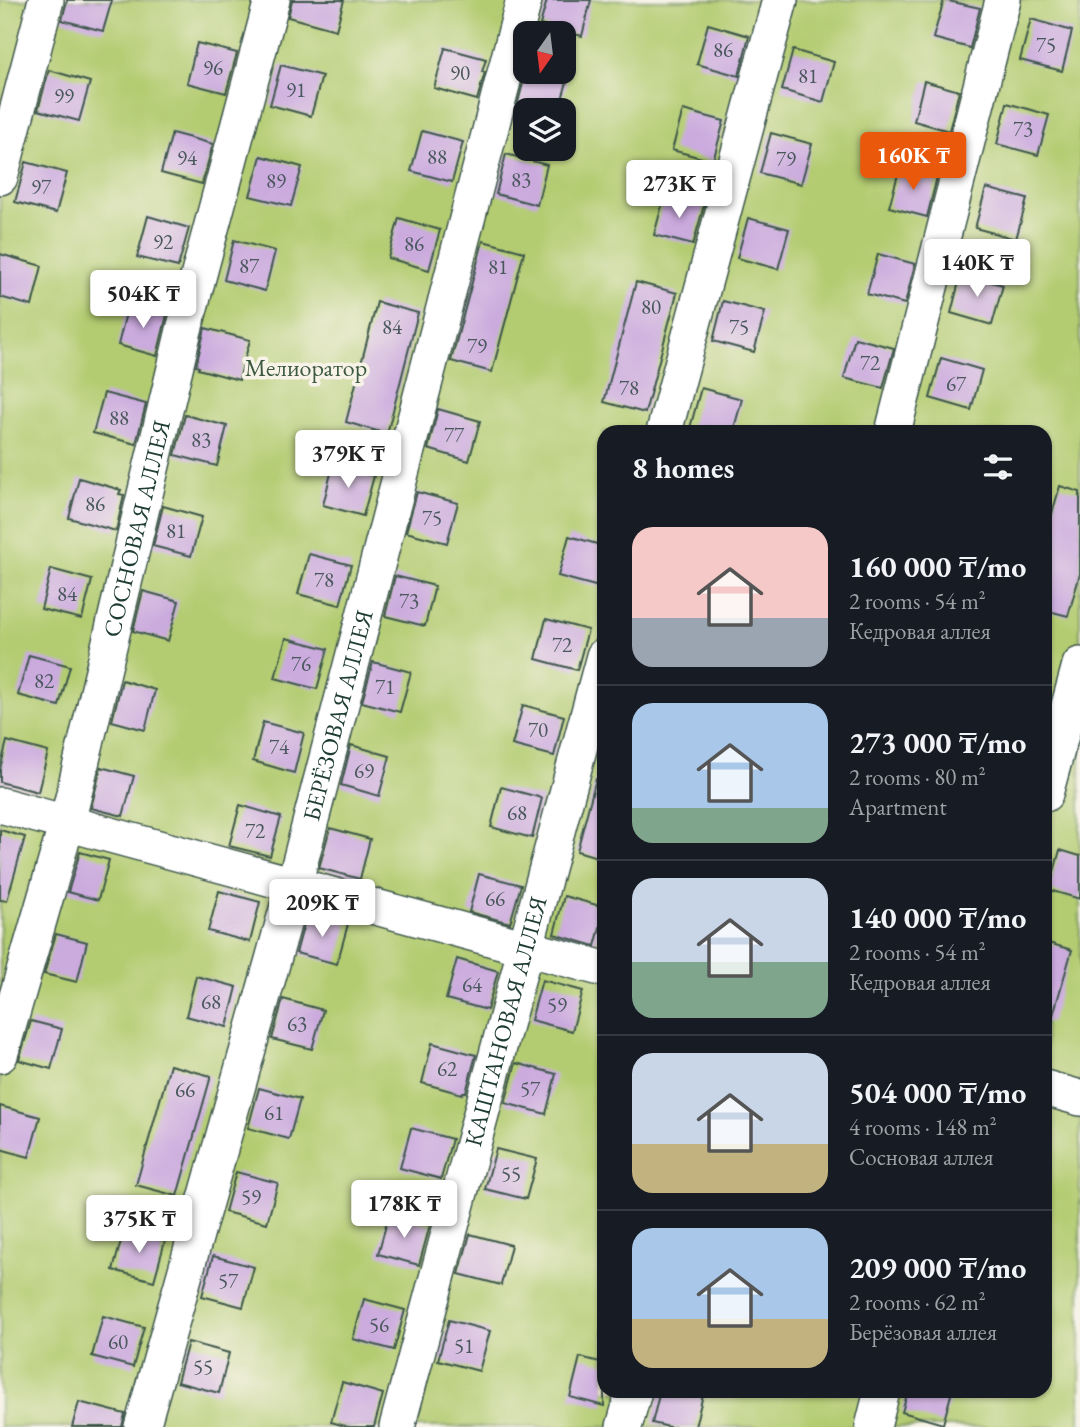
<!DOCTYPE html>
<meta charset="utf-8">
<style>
:root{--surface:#171b24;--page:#242831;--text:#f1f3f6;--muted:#9ea1a6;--line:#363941;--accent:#ea580c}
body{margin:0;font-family:"EB Garamond",serif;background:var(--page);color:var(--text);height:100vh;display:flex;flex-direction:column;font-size:26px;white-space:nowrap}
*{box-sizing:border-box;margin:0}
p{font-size:23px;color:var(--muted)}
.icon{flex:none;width:38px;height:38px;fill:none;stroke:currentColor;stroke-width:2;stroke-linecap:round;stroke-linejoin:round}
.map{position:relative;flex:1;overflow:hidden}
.side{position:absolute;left:597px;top:425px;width:455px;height:973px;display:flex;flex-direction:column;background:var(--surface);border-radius:21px;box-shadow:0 2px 5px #0004}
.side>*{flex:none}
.needle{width:46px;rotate:194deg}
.controls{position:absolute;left:513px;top:21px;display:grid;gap:14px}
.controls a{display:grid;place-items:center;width:63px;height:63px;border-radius:14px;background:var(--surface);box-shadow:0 2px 5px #0004;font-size:35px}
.price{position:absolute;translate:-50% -60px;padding:0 16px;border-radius:7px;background:#fff;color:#222;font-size:23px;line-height:46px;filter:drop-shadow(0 2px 4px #0008)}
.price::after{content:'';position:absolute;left:50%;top:42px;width:21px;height:16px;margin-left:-10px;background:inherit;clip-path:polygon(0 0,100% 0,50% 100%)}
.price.active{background:var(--accent);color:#fff}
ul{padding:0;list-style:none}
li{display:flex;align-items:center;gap:21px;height:175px;padding:0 35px}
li+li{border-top:2px solid var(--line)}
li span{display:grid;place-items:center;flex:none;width:196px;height:140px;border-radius:21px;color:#555}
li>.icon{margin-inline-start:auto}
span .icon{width:84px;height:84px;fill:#fffc;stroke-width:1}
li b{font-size:30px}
h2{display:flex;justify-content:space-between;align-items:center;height:84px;padding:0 35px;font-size:30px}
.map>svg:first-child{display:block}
.green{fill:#b3cc71;stroke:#698452;stroke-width:2;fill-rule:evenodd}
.building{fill:#cbaade}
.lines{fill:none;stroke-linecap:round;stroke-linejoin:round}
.minor-casing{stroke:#3e564b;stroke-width:38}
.minor{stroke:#fff;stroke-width:35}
.labels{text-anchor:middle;stroke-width:7;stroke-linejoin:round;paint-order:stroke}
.number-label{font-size:21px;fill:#4a585e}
.park-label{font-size:24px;fill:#3d5a40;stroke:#f7f3e8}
.street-label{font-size:24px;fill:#1f3d34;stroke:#f7f3e8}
</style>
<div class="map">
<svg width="1080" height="1427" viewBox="0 0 1080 1427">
<rect width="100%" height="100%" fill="#f7f3e8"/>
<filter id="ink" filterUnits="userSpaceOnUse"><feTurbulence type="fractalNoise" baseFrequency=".0143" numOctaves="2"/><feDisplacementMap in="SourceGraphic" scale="14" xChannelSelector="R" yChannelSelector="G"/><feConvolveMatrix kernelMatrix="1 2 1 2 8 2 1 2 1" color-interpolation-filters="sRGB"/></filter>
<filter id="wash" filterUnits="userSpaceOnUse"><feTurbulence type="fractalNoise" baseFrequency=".00686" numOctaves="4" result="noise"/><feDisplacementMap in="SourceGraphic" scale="28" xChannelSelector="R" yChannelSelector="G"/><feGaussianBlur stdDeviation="1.57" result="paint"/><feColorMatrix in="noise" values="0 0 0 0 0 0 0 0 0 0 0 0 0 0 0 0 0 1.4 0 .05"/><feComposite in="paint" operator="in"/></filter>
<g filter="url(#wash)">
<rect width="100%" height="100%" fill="#efe7ce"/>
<path class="green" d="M0,0H1080V1427H0ZM525,33H564V72H525ZM525,110H564V149H525ZM604,432H1045V1391H604Z"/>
<g id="blocks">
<g class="building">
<path d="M67,0H112L103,31L62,20Z"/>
<path d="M292,0H344L336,30L288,17Z"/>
<path d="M547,0H591L582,36L540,25Z"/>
<path d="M944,0L980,8L970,48L933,38Z"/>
<path d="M1031,19L1072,31L1062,71L1020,60Z"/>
<path d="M708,24L749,36L739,76L697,64Z"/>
<path d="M197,43L237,53L226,93L187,83Z"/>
<path d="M445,48L486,59L482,72H485L477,100L434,88Z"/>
<path d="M793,50L834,62L823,102L782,90Z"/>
<path d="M281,65L322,76L311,116L270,105Z"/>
<path d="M49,70L90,82L79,121L38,110Z"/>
<path d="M526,72L567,82L559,110H516Z"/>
<path d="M924,81L959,91L949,131L914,121Z"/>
<path d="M1007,103L1049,115L1038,155L997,144Z"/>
<path d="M683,110L724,121L713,161L672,150Z"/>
<path d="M422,131L463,142L452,182L411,171Z"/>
<path d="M172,133L213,144L202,184L161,173Z"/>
<path d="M771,133L812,144L801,184L760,173Z"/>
<path d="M506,154L547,165L537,205L496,194Z"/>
<path d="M261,156L302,167L291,206L250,196Z"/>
<path d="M26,162L67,173L56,213L15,202Z"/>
<path d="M900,167L937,177L927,217L889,207Z"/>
<path d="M986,188L1027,199L1016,239L975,228Z"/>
<path d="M665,194L704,205L693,245L654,235Z"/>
<path d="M148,216L189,228L178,267L137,257Z"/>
<path d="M399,218L440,230L429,270L388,258Z"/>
<path d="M748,218L789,229L778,269L737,258Z"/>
<path d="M234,240L275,251L265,291L224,280Z"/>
<path d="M483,241L524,252L492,372L451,361Z"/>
<path d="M0,254L42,266L32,306L0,297Z"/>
<path d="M878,254L915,264L905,304L867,294Z"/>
<path d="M961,274L1003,285L992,325L951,313Z"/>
<path d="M636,282L677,293L645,413L604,402Z"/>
<path d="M723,301L765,312L754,352L713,341Z"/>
<path d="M377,302L418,313L387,434L346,422Z"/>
<path d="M128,305L167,315L157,356L118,345Z"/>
<path d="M205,328L250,340L239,380L198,369L199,367L196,366Z"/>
<path d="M855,338L894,348L883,388L844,378Z"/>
<path d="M941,358L982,370L971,410L930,398Z"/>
<path d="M701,388L742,399L733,432H708L690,428Z"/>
<path d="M104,393L146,404L136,444L93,433Z"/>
<path d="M438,409L480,421L469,461L428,449Z"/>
<path d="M185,415L227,426L217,466L175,455Z"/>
<path d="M333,465L374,476L363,516L323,505Z"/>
<path d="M79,478L121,490L119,494L124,495L116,531L69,518Z"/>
<path d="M1060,486L1080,492V574L1068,616L1045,610V538Z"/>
<path d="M417,492L458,503L447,543L406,532Z"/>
<path d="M163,506L202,517L191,556L153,546Z"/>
<path d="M569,536L604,546V571L599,587L558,576Z"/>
<path d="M309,554L351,565L340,605L298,594Z"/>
<path d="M51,569L92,580L82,619L41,609Z"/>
<path d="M395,576L435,586L425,626L385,616Z"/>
<path d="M143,591L179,601L168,641L133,631Z"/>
<path d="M546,619L588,630L577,670L536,659Z"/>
<path d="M286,638L328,649L317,689L275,678Z"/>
<path d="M29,655L70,666L59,706L18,695Z"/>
<path d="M373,662L411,672L400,712L362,702Z"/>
<path d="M122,680L155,690L145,730L112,721Z"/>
<path d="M523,705L564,716L554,756L512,745Z"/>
<path d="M263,722L304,733L294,773L253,761Z"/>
<path d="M7,741L48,752L38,792L0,782V769Z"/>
<path d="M351,745L390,756L379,796L341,785Z"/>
<path d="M101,767L134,776L123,816L91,808Z"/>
<path d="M596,779L604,780V859L577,851Z"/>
<path d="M501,787L542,798L532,838L491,827Z"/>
<path d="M240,805L281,817L270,856L229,846Z"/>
<path d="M330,828L370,839L360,879L319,868Z"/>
<path d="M0,830L25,837L7,901L0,900Z"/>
<path d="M1060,850L1080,856V899L1049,890Z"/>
<path d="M80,852L109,860L98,900L68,892Z"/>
<path d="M479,874L521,885L510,923L469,912Z"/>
<path d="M219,891L260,902L250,942L208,931Z"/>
<path d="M564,896L604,907V913L595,946L554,934Z"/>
<path d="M307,913L348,924L337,964L296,953Z"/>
<path d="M56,934L87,942L77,982L44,974Z"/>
<path d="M1045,942L1072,950L1051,1022H1045Z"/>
<path d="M457,959L498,971L487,1010L446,999Z"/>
<path d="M196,976L237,987L227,1027L186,1016Z"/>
<path d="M542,980L583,991L572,1031L531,1020Z"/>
<path d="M283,999L323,1010L312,1049L272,1039Z"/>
<path d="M31,1021L62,1029L51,1069L19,1060Z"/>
<path d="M432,1043L476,1055L466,1092H463L462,1094L422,1083Z"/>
<path d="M516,1063L556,1074L546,1114L505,1103Z"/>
<path d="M170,1065L211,1076L177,1196L136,1185Z"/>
<path d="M259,1088L300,1099L289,1139L248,1128Z"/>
<path d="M0,1106L40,1117L29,1157L0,1149Z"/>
<path d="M411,1128L452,1139L441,1179L400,1168Z"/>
<path d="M496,1149L537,1159L526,1199L485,1189Z"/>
<path d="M236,1172L278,1183L267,1223L225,1212Z"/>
<path d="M389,1214L430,1225L419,1265L378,1254Z"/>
<path d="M124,1230L165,1241L154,1281L113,1270Z"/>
<path d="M470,1234L511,1245L501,1285L459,1274Z"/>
<path d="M213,1256L254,1267L243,1307L202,1296Z"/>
<path d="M364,1299L405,1310L394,1350L353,1339Z"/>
<path d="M103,1316L144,1327L133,1367L92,1356Z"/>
<path d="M449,1320L490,1331L479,1371L438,1360Z"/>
<path d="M188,1342L229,1353L219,1393L177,1382Z"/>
<path d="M580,1357L604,1363V1406L570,1397Z"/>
<path d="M342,1382L383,1394L374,1427H348L331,1422Z"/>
<path d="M660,1391H704L695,1427H669L652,1423Z"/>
<path d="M908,1391H952L943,1424L902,1412Z"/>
<path d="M79,1402L125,1414L122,1427H72Z"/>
</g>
</g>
</g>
<g filter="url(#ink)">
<use href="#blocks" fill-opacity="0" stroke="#3e564b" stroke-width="2"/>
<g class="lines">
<g class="minor-casing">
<g id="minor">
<path d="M0,177L46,0"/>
<path d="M664,432L780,0"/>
<path d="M893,432L1003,0"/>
<path d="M1045,794L1080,665"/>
<path d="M0,805L604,969"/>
<path id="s1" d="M0,1055L67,823L184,330L272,0"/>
<path d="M1045,1088L1080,1098"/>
<path id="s2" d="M142,1427L294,885L524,0"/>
<path id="s3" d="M397,1427L604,656"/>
<path d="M624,1427L634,1391"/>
<path d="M873,1427L882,1391"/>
</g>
</g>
<use href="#minor" class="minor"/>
</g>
</g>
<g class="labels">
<g class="number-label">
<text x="1046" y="52">75</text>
<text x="723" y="57">86</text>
<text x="213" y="75">96</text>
<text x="460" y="80">90</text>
<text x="808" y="83">81</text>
<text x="296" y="97">91</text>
<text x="64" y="103">99</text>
<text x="1023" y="136">73</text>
<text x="437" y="164">88</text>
<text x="187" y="165">94</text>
<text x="786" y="166">79</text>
<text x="521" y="187">83</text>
<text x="276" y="188">89</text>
<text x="41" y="194">97</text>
<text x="163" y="249">92</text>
<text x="414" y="251">86</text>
<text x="249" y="273">87</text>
<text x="498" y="274">81</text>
<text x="651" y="314">80</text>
<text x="392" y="334">84</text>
<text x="739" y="334">75</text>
<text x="477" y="353">79</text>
<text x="870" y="370">72</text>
<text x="956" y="391">67</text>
<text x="629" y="395">78</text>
<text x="119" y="425">88</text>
<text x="454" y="442">77</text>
<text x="201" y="447">83</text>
<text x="95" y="511">86</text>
<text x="432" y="525">75</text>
<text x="176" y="538">81</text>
<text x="324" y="587">78</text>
<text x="67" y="601">84</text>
<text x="409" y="608">73</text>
<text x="562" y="652">72</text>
<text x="301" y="671">76</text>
<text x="44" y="688">82</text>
<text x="385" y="694">71</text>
<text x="538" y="737">70</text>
<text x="279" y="754">74</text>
<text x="364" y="778">69</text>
<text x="517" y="820">68</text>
<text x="255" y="838">72</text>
<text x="495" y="906">66</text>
<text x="472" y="992">64</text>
<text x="211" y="1009">68</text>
<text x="557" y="1012">59</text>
<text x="297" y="1031">63</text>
<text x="447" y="1076">62</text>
<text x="530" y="1096">57</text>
<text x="185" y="1097">66</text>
<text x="274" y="1120">61</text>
<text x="511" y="1181">55</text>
<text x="251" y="1204">59</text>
<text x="228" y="1288">57</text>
<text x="379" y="1332">56</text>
<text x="118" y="1349">60</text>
<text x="464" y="1353">51</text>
<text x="203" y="1374">55</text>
</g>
<g class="park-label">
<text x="306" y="376">Мелиоратор</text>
</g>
<g class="street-label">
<text dy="8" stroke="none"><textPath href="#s1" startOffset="544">СОСНОВАЯ АЛЛЕЯ</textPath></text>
<text dy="8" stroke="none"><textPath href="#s2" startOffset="738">БЕРЁЗОВАЯ АЛЛЕЯ</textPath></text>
<text dy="8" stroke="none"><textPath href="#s3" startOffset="420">КАШТАНОВАЯ АЛЛЕЯ</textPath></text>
</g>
</g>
</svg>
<div class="controls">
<a><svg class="needle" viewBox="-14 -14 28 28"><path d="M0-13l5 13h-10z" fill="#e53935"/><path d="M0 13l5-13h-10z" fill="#9ea1a6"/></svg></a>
<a><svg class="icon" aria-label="layers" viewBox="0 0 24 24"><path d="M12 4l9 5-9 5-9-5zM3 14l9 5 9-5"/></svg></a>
</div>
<b class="price active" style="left:913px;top:192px">160K ₸</b>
<b class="price" style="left:679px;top:220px">273K ₸</b>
<b class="price" style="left:977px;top:299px">140K ₸</b>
<b class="price" style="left:143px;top:330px">504K ₸</b>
<b class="price" style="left:348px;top:490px">379K ₸</b>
<b class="price" style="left:322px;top:939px">209K ₸</b>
<b class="price" style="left:404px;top:1240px">178K ₸</b>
<b class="price" style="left:139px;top:1255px">375K ₸</b>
<section class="side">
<h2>8 homes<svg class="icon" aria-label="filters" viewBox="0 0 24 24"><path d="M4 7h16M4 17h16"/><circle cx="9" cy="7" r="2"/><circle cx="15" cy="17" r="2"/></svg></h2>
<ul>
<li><span style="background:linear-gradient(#f6c9c9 65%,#9aa5b1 0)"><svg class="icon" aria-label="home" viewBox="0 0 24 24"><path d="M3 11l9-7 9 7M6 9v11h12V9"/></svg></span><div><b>160 000 ₸/mo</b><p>2 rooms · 54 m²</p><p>Кедровая аллея</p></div></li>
<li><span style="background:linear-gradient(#a9c7e8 75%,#7fa58c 0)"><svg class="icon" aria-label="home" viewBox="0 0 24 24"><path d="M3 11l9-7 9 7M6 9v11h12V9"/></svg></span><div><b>273 000 ₸/mo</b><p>2 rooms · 80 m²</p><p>Apartment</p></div></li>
<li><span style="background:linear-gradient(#c9d6e8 60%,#7fa58c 0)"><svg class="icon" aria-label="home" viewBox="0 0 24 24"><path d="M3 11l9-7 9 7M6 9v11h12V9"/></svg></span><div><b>140 000 ₸/mo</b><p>2 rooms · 54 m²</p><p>Кедровая аллея</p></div></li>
<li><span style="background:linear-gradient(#c9d6e8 65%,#c2b280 0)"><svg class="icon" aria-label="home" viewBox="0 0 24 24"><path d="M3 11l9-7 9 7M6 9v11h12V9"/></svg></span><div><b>504 000 ₸/mo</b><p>4 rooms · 148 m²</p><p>Сосновая аллея</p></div></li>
<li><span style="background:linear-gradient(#a9c7e8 65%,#c2b280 0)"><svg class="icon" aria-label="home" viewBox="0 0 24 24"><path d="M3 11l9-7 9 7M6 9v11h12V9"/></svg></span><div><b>209 000 ₸/mo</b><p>2 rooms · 62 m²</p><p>Берёзовая аллея</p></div></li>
</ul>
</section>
</div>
